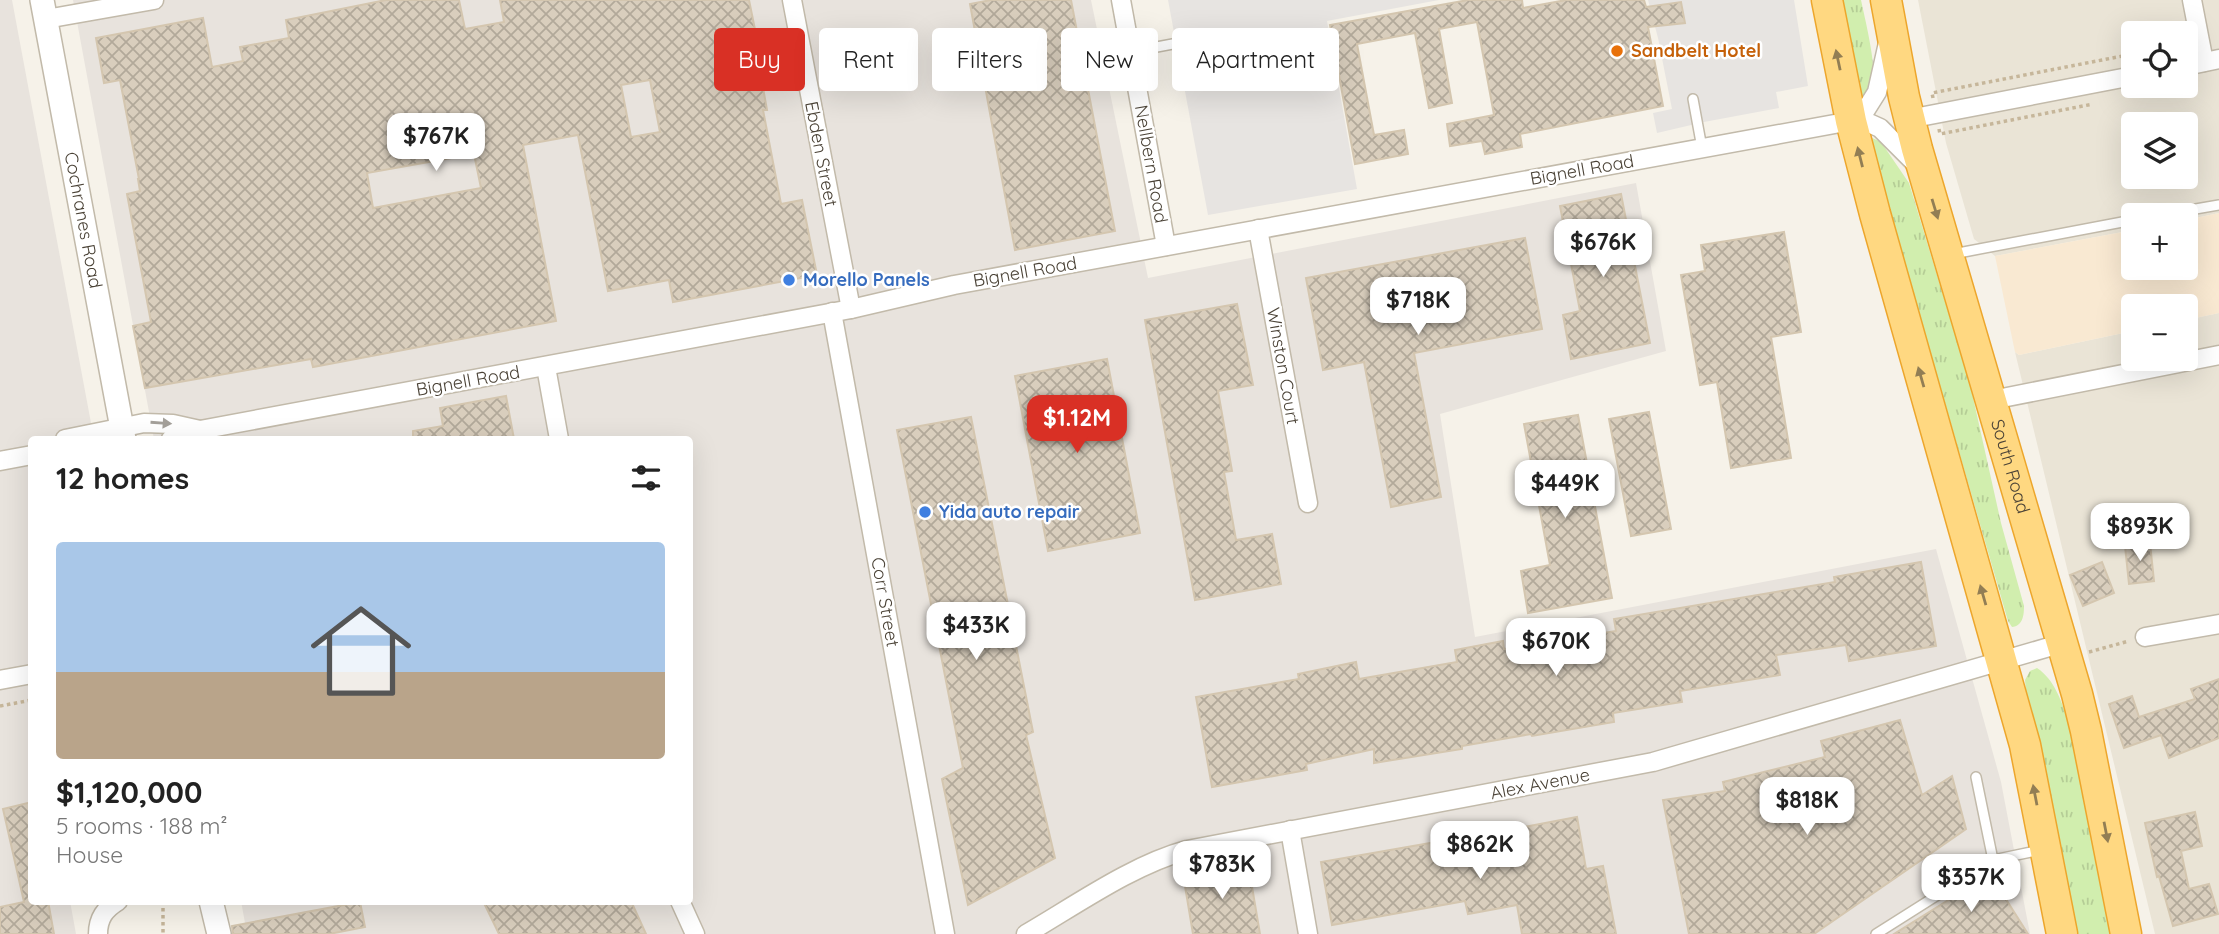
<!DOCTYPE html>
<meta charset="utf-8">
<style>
:root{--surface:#fff;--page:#f2f2f2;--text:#222;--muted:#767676;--line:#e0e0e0;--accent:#d93025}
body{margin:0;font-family:Quicksand,sans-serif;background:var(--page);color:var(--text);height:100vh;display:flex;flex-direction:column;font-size:26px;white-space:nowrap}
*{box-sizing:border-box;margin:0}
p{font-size:23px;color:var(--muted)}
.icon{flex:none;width:38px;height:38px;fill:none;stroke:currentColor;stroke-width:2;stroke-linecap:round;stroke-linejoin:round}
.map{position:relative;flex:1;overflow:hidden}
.side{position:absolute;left:28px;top:436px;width:665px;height:469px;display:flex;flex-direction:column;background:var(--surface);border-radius:7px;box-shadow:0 7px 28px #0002}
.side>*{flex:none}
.guide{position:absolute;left:714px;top:28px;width:665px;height:63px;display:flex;gap:14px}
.fabs{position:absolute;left:2121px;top:21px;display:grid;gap:14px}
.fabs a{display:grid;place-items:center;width:77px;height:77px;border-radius:7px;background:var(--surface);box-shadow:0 7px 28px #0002;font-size:35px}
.price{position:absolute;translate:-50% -60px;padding:0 16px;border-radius:14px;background:#fff;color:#222;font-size:23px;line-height:46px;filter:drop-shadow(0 2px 4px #0008)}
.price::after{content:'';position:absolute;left:50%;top:42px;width:21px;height:16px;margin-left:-10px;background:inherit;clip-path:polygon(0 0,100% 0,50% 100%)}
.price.current{background:var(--accent);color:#fff}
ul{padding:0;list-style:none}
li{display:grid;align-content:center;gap:14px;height:371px;padding:0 28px}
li+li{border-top:2px solid var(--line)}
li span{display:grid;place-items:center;height:217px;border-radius:7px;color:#555}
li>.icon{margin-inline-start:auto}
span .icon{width:126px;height:126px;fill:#fffc;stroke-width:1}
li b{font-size:30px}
h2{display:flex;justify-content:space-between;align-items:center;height:84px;padding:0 28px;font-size:30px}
.pill{padding:0 24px;border-radius:7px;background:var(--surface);box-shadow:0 7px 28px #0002;font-size:24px;line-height:63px}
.pill.current{background:var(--accent);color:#fff}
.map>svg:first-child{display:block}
.residential{fill:#eae4d6;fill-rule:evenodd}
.commercial{fill:#f9e9d2}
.industrial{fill:#e8e3dd}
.grass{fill:url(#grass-tufts)}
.parking{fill:#e7e4e1}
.building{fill:url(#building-cross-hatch);stroke:#d4c6af;stroke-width:2;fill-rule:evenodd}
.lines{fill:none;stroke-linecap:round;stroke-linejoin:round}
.service-casing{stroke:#c2baaa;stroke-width:12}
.minor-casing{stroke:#c2baaa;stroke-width:21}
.tertiary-casing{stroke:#c2baaa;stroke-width:26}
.trunk-casing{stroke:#eda62c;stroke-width:33}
.path{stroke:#c6b69a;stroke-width:3.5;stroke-dasharray:3.5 3.5;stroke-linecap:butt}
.service{stroke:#fff;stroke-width:9}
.minor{stroke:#fff;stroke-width:18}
.tertiary{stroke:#fff;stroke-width:23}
.trunk{stroke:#ffd881;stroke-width:30}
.oneway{fill:#927e54}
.oneway2{fill:#a4a09a}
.food-dot{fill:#e8710a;stroke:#fff;stroke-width:2.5}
.shop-dot{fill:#3f7fe0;stroke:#fff;stroke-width:2.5}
.labels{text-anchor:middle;stroke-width:5;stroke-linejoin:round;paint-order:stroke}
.food-label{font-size:18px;font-weight:bold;fill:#c56008;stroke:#fff;text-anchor:start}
.street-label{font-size:18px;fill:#4a4236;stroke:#fff}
.shop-label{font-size:18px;font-weight:bold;fill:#366cbe;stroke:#fff;text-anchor:start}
</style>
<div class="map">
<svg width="2219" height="934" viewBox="0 0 2219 934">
<defs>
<pattern id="grass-tufts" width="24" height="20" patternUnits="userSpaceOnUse" patternTransform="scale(1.75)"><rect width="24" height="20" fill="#d1eeae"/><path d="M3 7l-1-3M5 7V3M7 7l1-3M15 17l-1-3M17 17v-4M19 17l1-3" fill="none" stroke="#b5cd96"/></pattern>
<pattern id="building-cross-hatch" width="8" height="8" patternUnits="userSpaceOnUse" patternTransform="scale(1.75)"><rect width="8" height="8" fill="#d9cebd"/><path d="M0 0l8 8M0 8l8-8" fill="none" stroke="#b2a99a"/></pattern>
</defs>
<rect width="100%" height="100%" fill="#f6f2e9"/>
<g class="residential">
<path d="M1918,0H2219V213L2186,220V215H2133V230L1995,256L1974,239L1946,143ZM2133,33H2186V86H2133ZM2133,124H2186V177H2133Z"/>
<path d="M2219,313V934H2155L2015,352L2019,355L2133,331V359H2186V320Z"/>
</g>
<path class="commercial" d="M2219,213V313L2186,320V306H2133V331L2019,355L2015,352L1995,256L2133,230V268H2186V220Z"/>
<g class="industrial">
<path d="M0,0H12L94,439H32V901H70L76,934H0Z"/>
<path d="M73,0H1091L1148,278L1636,183L1666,351L1440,414L1475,637L1936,549L2001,782L2030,934H247L241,901H690V439H154Z"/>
</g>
<g class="grass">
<path d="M1842,0H1861C1865,19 1876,63 1873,81C1871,88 1866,95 1859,99Z"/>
<path d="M1868,136L1881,142L1909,183L1970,384L2001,523L2024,606C2024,615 2023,626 2012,627L2008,621Z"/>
<path d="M2037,668C2055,680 2061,701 2068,720L2110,934H2077L2040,741L2026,691L2025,680L2030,671Z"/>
</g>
<g class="parking">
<path d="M1168,0H1439L1327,21L1357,189L1208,215Z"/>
<path d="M1648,0H1794L1808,86L1776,92L1779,108L1704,122L1657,133L1653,113L1672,109L1658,38Z"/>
</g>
<g class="building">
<path d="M386,0H459L465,29L504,22L500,0H749L761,59L758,60L767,110H763L781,204L802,200L817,275L673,302L669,280L608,291L578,135L523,145L556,321L313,367L311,359L145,388L133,326L151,322L127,194L140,191L138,179H139L120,80L104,83L96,38L203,18L212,67L243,61L240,47L289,38L286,20ZM650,80L660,132L631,137L621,85ZM474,154L481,188L373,208L367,173Z"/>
<path d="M991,0H1071L1115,231L1015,250L970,4Z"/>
<path d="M1468,0H1522L1523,8L1566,0H1644L1646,7L1681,2L1685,23L1648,27L1663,106L1520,134L1522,147L1485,154L1482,141L1450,146L1447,124L1494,115L1477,22L1439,29L1452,103L1429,108L1415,33L1357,44L1374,135L1404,130L1408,154L1355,164L1330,25Z"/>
<path d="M1621,194L1650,343L1571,359L1563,315L1580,311L1560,206Z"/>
<path d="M1784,232L1801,332L1771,337L1791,458L1731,468L1717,382L1700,385L1681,275L1705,271L1701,245Z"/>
<path d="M1525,238L1542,329L1414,353L1441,497L1391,507L1364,362L1323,370L1306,278Z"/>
<path d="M1237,304L1253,385L1218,391L1232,471L1224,472L1236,540L1272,534L1281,584L1195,600L1145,320Z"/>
<path d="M1107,359L1140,533L1048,551L1015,376Z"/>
<path d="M506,396L514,439H413V431L443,426L440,408Z"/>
<path d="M1649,412L1671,529L1631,536L1609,419Z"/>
<path d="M1578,415L1612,598L1528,613L1521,571L1550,565L1524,424Z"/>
<path d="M971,417L1033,732L1026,735L1055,858L968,905L942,779L963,768L897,430Z"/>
<path d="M2150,543L2154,581L2129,584L2125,546Z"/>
<path d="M1921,562L1936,646L1849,661L1846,645L1776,655L1780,675L1680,691L1682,702L1613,713L1614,722L1532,736L1531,734L1462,746V749L1374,763V749L1306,764L1307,770L1212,787L1196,697L1299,679L1298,674L1356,662L1359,679L1457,662L1455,650L1503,641L1504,649L1616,631L1614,619L1835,582L1834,577Z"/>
<path d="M2102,562L2114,593L2083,606L2070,575Z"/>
<path d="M2219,679V738L2169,758L2161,735L2124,748L2109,704L2132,696L2139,717L2195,699L2191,689Z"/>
<path d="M1900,720L1922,795L1952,776L1966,829L1814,934H1689L1663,800L1725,791L1723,782L1825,757L1821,741Z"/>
<path d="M32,802V901H48L54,934H0V907L24,902L3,809Z"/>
<path d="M2195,812L2202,846L2181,851L2189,889L2209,884L2218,914L2173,926L2159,876L2157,877L2145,823Z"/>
<path d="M1577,817L1586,869L1603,866L1616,934H1522L1517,905L1468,914L1465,901L1332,925L1321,862L1442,841L1443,848L1504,838L1503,831Z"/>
<path d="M1248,863L1260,934H1193L1183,874Z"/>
<path d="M1990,874L2028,934H1894Z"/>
<path d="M483,901H631L646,934H499Z"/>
<path d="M360,902L365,927L329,934H233L232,926Z"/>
</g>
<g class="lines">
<g class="service-casing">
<g id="service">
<path d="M1130,52L1178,43"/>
<path d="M1693,99L1702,148"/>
<path d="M2161,215L2219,205"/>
<path d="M1953,254L2133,220"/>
<path d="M1976,777L1993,860L2040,850"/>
<path d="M1876,934L1993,860"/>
</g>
</g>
<g class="minor-casing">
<g id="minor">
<path d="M792,0L851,309"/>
<path d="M1121,0L1166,246"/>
<path d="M2192,0L2204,62"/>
<path d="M46,19L154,0"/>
<path d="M1888,43L1877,92L1860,119L1880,128L1917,165"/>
<path d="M2186,66L2219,59"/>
<path d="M1909,119L2133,76"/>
<path d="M1258,229L1308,503"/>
<path d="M832,312L945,934"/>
<path d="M546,367L559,439"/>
<path d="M1992,400L2219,355"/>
<path d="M65,439L144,423L173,424L200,430"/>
<path d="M171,439L200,430L851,309L954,285L1851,121"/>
<path d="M0,461L32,455"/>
<path d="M2145,637L2219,624"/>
<path d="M0,680L32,674"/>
<path d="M1290,830L1308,934"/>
<path d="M680,901L695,934"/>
<path d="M98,934C98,918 105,909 118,901"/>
<path d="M1026,934C1076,905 1132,865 1187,850L1653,762L2063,643"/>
</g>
</g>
<g class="tertiary-casing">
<g id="tertiary">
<path id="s1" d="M42,0L124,439"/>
<path d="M211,901L219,934"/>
</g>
</g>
<g class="trunk-casing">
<g id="trunk">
<path d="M1827,0L1851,121L1875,214L2025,745L2062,934"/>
<path id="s2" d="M1886,0L1904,97L1917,149L2077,694L2086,731L2126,934"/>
</g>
</g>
<g class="path">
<path d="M2135,96L2189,86"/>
<path d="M1933,98L1932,93L2133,54"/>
<path d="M1939,129L1940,134L2093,104"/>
<path d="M2089,652L2129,641"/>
<path d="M0,706L32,700"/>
<path d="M163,901V934"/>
</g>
<use href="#service" class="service"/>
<use href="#minor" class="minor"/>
<use href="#tertiary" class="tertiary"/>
<use href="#trunk" class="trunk"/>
</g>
<defs><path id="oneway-solid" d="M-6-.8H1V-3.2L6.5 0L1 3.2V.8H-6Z" transform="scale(1.75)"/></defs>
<g class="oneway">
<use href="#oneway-solid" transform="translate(1838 60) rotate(-102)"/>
<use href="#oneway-solid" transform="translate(1860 157) rotate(-104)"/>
<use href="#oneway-solid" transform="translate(1935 209) rotate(73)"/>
<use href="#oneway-solid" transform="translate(1921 377) rotate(-106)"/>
<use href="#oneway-solid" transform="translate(1983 595) rotate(-106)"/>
<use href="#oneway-solid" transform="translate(2035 795) rotate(-101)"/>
<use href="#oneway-solid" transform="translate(2106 832) rotate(79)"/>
</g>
<use class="oneway2" href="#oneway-solid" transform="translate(161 423) rotate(4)"/>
<circle class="food-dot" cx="1617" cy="51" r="7"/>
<g class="shop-dot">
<circle cx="789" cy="280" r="7"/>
<circle cx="925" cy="512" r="7"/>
</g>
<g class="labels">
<g class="food-label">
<text x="1631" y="57">Sandbelt Hotel</text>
</g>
<g class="street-label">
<text transform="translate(821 154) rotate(79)" y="6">Ebden Street</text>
<text transform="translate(1151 164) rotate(80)" y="6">Nellbern Road</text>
<text transform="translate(1582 170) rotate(-10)" y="6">Bignell Road</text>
<text dy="6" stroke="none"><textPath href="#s1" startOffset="224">Cochranes Road</textPath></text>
<text transform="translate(1025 272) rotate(-10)" y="6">Bignell Road</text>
<text transform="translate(1283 366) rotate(80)" y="6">Winston Court</text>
<text transform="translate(468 381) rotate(-10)" y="6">Bignell Road</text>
<text dy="6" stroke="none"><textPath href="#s2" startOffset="483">South Road</textPath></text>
<text transform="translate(885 602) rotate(80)" y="6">Corr Street</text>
<text transform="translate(1540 784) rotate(-11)" y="6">Alex Avenue</text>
</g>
<g class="shop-label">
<text x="803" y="286">Morello Panels</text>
<text x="939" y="518">Yida auto repair</text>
</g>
</g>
</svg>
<div class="fabs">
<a><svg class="icon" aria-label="locate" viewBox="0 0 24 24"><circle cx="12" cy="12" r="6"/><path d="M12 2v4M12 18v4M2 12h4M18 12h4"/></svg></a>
<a><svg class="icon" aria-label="layers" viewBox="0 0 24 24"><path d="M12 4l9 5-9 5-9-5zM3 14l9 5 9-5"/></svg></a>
<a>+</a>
<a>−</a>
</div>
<b class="price" style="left:436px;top:173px">$767K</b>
<b class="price" style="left:1603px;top:279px">$676K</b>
<b class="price" style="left:1418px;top:337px">$718K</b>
<b class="price current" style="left:1077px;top:455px">$1.12M</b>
<b class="price" style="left:1565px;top:520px">$449K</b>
<b class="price" style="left:2140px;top:563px">$893K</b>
<b class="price" style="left:976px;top:662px">$433K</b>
<b class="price" style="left:1556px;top:678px">$670K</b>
<b class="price" style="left:1807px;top:837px">$818K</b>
<b class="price" style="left:1480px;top:881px">$862K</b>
<b class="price" style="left:1222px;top:901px">$783K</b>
<b class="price" style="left:1971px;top:914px">$357K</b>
<div class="guide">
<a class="pill current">Buy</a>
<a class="pill">Rent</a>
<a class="pill">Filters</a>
<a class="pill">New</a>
<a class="pill">Apartment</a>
</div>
<section class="side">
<h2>12 homes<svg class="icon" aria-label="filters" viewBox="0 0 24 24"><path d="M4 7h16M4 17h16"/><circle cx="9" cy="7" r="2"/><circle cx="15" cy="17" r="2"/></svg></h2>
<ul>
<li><span style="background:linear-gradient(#a9c7e8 60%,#b9a48a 0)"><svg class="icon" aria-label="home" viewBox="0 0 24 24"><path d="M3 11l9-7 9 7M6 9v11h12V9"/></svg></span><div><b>$1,120,000</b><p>5 rooms · 188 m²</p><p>House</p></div></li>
</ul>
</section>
</div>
